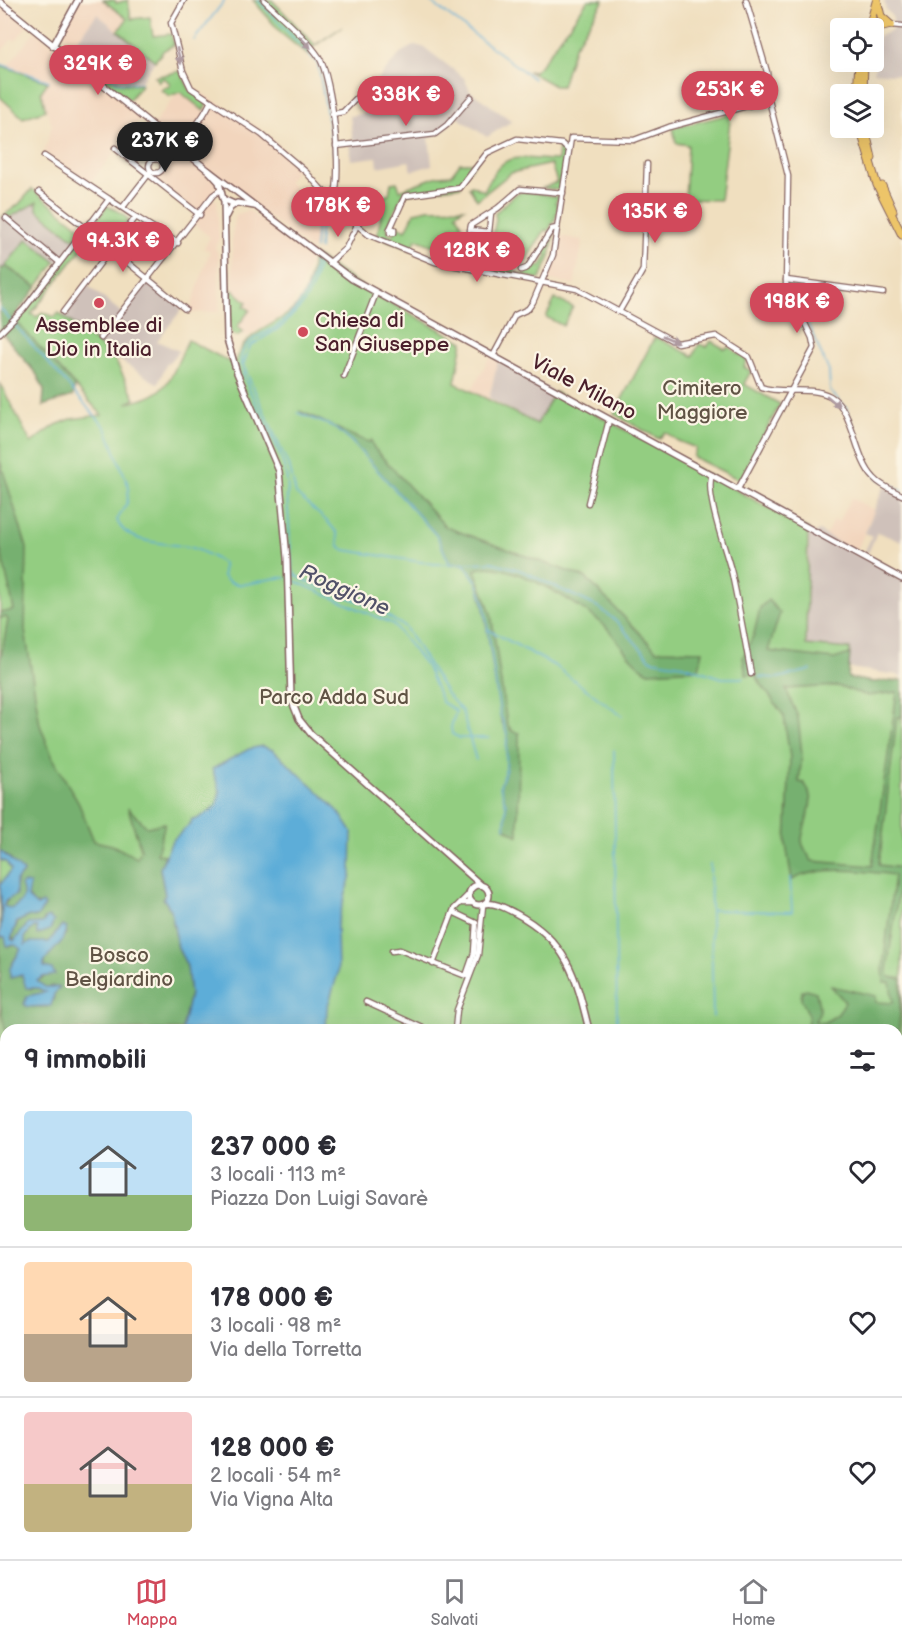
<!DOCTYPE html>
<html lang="it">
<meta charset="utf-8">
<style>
:root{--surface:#fff;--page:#f7f7f7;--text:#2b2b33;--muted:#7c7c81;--line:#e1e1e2;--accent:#d1495b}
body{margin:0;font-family:"Balsamiq Sans",sans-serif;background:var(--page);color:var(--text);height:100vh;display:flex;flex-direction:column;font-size:22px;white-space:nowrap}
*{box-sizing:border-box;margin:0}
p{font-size:20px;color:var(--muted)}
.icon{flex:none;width:33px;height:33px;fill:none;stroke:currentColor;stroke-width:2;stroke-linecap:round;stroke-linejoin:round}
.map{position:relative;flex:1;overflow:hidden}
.drawer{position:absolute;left:0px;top:1024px;width:903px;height:536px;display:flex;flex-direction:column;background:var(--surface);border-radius:18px 18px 0 0;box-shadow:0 6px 24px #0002}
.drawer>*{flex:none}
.tools{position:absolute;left:830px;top:18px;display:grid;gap:12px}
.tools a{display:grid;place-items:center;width:54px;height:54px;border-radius:6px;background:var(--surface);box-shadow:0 6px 24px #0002;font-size:30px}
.price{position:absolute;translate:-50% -51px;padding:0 14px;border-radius:21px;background:var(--accent);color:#fff;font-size:20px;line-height:39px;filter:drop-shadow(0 2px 3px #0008)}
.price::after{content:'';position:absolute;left:50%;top:36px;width:18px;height:14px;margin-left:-9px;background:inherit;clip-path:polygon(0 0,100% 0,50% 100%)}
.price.current{background:#222;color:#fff}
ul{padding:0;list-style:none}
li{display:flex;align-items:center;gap:18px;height:150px;padding:0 24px}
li+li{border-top:2px solid var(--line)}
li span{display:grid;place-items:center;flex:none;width:168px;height:120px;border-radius:6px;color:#555}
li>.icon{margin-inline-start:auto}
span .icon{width:72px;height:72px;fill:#fffc;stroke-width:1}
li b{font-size:26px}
h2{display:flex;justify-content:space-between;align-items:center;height:72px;padding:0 24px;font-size:26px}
.dock{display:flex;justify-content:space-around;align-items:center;height:84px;border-top:2px solid var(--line);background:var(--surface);font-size:16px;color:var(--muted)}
.dock a{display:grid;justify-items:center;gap:3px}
.dock .current{color:var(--accent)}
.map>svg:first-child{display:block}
.built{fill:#f2d5bd}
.industrial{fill:#cfc1ba}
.green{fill:#93cd81;stroke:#6e7656;stroke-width:1.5}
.forest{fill:#76b06f;stroke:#60684d;stroke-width:1.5;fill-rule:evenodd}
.water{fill:#5dadd8;stroke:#546682;stroke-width:1.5}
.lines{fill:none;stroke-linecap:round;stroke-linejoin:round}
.stream{stroke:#5dadd8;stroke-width:1.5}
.canal{stroke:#5dadd8;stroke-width:4}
.minor-casing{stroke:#84625f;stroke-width:7}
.tertiary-casing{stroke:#84625f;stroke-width:8}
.trunk-casing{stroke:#84625f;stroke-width:9}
.minor{stroke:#fff;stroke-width:4.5}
.tertiary{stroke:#fff;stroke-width:5}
.trunk{stroke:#edc569;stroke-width:7}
.oneway{fill:#ae9aa0}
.poi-dot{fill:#d1495b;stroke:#fcf5e5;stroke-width:2}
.labels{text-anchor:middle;stroke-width:4.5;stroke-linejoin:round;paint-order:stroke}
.poi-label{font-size:21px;fill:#4a1f2b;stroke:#fcf5e5;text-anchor:start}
.street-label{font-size:21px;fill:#4a1f2b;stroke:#fcf5e5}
.park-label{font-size:21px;fill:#605345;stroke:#fcf5e5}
.water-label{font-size:22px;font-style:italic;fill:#515168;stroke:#fcf5e5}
</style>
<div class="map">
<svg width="902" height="1559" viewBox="0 0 902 1559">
<rect width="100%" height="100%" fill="#fcf5e5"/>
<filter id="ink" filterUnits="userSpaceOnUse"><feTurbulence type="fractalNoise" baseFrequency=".0167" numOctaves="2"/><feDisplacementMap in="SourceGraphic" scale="12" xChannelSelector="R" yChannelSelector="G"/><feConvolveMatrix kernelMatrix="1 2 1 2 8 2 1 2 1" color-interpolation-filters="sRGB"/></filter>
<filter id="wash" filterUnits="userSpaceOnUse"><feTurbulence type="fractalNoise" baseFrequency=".008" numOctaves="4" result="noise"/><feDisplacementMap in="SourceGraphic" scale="24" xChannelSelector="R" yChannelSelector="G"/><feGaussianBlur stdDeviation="1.35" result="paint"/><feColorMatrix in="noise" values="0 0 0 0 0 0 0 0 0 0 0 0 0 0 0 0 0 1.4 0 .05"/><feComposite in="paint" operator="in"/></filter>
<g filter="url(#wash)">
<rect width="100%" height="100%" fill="#f0dfbf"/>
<g class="built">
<path d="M78,0H103L164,50L155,61L97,15L73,44L61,32Z"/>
<path d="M0,3L28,25L15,41L12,39L0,53Z"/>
<path d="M35,31L142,117L119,147L116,145L112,149L115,152L90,183L44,153L52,125L41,92L49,80L8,66Z"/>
<path d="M188,79L194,88L257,127L301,164L288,181L298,193L312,185L329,197L322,222L316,223L314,246L311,250L215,174L220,187L211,200H217L219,240L215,247L219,256V312L189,313L210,251L204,248L210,237L194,224L200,215L156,180L178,149L153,125Z"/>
<path d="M248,210L310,259L300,290L291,306L279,317L247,336L237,327L247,301L233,290L232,235L236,215Z"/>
<path d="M560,236L583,240L574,285L546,279L554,262Z"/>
<path d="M490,357L498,361L488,400L471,391Z"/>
<path d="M851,498L874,510L856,553L825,537L833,520L838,522Z"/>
</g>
<g class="industrial">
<path d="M884,0H902V75L874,72L878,37L892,30L893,18L886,9Z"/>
<path d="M97,14L155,61L141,82L115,80L71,48Z"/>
<path d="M415,45L425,48L464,78L470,91L512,121L487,137L457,117L440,134L429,138L432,165L412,171L409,161L378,167L377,157L351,160L349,143L353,142L350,116L378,110L364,95L402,52Z"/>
<path d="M37,202V210L78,242L59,265L27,239L3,269L0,267V217H11Z"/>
<path d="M148,279L183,308L157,341L179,351L166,365L158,384L98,347L100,344L63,316L87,285L122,313Z"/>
<path d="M498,361L554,392L537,424L489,398Z"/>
<path d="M884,486L902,495V542L877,532L868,553L865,551L872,536L865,533Z"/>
<path d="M819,531L902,579V679L898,675L849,668L850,649L806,645L809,535Z"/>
</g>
<g class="green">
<path d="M103,0H115L116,3L128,0L131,19L150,17L153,36L171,34L174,45L164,50L155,61L118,31L127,19Z"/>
<path d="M253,0H272L315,45L342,27L313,47L309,56L282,34Z"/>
<path d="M588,0H604L574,47L562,86H555L528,71L533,72L540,66Z"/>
<path d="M71,51C96,64 110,88 142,84L129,100Z"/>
<path d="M0,65L48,82L41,92L46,110L23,118L0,97Z"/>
<path d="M180,71L190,90L207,103L204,111L180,92L170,96L161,90L164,87H169L170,83L163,78L159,82L155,77Z"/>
<path d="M731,114L720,200L685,199L688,145L676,143L673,128Z"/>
<path d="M559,147L566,151L559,190L543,188L557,182L551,164L511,173L477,200L469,187L471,185L484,191C505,146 517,160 558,160Z"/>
<path d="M460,163H475L460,182L461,186L403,194L387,227L389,234L393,235L396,230L393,224L406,230L415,212L428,209L464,208L456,213L463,226L450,228L451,234L464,233L458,248L431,245L416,239L412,250L377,236L381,215L379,213L385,196L389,194L391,183L397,182L400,190L438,176L451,175Z"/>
<path d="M32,189L82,229L74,239L37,210V202L10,217L3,216L19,204Z"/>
<path d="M525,191L559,197L555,203L558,204L556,217L548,231L545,230L523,265L515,261L514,273L525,274L533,263L540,267L547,255L540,251L551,239L549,237L554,233L550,257L540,279L470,266L473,250L489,252L496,220L495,213L516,194Z"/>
<path d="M107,206L120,212L129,220L115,240L101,235L93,224Z"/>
<path d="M86,233L91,237L31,314L37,317L42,312L55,317L59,313L113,356L135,399L127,403C171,395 170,377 188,340L230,362L236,361C243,328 285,326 302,299C309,286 312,268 313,254L374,294L463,342L455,383L537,424L555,392L808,529L806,645L850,649L848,678L873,682L902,681V1127L897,1128V1030H6V1554H897V1428L902,1424V1559H0V383L31,443L56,425L71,419L102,415L15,321Z"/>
<path d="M27,239L56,262L37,287L5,266Z"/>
<path d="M228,269L229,291L233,290L247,302L244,306L250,310L237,327L243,332L237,336L232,334L230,329Z"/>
<path d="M555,299L573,307L563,326L546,317Z"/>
<path d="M655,337L693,356L699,344L707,347L711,341L725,349L729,347L747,360L744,367L751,371L744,384L780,404L740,480L693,457L696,448L678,441L665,432L659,439L614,414Z"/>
</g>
<g class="forest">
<path d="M5,266L37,287L13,318L75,386L73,396L43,406L44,390L37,375L0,330V267L3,269Z"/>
<path d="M299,411C323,420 345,434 369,442L371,440L374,448L446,527L586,578L656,650L703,651L699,669L649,672C630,663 619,640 604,625C583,606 502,555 475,570L491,613L507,724L512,731L519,733L518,836L505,828L506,805L500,786L506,768L507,734L501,720L483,603L477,582L464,564H450L437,536L351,441L332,426Z"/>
<path d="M0,461L27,548L25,630L40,725L53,758L79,804L94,841L112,845L137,858L141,850L128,808L147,827L165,823L157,854L165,855L160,869L165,895L163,898L171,910L178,948L187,966L190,994L182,1030H5L0,1003V937H5L9,947L15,945L21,948L12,964L10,978L22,975L30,989L38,988L46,992L28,996L24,1004L29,1007H47L54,1000L53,986L45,987L37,981L46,976L48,968L44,967V961L67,932L62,925L49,942L25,946V936L34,927H37V933L45,918L43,923L28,924L14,941L12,936L18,922L29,916L37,917L44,905L34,904L22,888L25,893L22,901L11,909L3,906L16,889V881L23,873V870L17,869L10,858L0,851V662L8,620L6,617L0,618V613L14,610L0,547Z"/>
<path d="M768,600L780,613L768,651L834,659L850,654L848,678L872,682L902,680V717H897L879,865L902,868L887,970L889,977L902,979L897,1059V1030L861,1026C846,1037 826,1027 809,1029L807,1025L809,1015L801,999L802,991L806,989L816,992L820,1011L815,1021L824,1023L838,1014L845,1002L831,986L876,996V1002L893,1003L890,982H884L883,968L894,875C863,871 820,865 792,880L786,844L790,758L784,716L754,674L746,675L743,657L754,634L760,608ZM837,686L868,696L897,692L872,866L812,861C808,854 801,846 802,839C804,819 819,802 804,783L799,782L802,755L798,717L786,689Z"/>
<path d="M0,1061L6,1063V1153L0,1146Z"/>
<path d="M0,1251L6,1262V1351L0,1344Z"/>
<path d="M0,1382L6,1387V1506L0,1515Z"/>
</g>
<g class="water">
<path d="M262,746L273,750L324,797L339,812L352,832L351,875L337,925L338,973L327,1009L326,1030H182L190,994L187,966L178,948L171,910L163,898L165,895L160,868L172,841L190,824L192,819H197L216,807L220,791L212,769L249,749Z"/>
<path d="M0,851C10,857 14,866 24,871L16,881V895L5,901L4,906L11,909C23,902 26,897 21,885L24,883L30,884L28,898L37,906L43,903L45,906L37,917L29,916L17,922L11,939L14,941L28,924L42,923L48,917L54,921L50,930L37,935V927H34L25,936V945L30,942H49L62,925L67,927L62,941L44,961V967L52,969L55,975L42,977L37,981L45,987H60L54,994L51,1006L27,1007L24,1004L27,996L46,992L38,988H26L22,975L10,978V968L21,949L15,945L7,946L5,937H0L2,914L0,885L11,870L6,862L0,860Z"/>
</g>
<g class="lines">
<g class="stream">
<path d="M258,0L318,64L334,154"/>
<path d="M428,0L534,79"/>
<path d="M194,40L225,0"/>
<path d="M69,52L72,50L117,82L141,83"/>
<path d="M0,64L49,81"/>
<path d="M316,214V217"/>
<path d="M315,249L317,222"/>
<path d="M319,249L320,231L330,198"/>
<path d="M315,259C314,284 300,308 281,323C268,335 244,336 241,358C239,368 245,379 249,389C261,417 293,467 287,496L292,569L295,575L312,584L369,605L405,627L447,694L462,711L476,760"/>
<path d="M319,261L313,286L303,304L282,326L250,346L243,365L290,469L296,494L328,522L337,533L339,546L345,550L434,564H449"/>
<path d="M0,308L10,320"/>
<path d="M803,313L829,371L830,391L846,408L871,469L879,478L902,491"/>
<path d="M13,323L106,428L129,487L127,503L117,520C126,546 170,542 193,548C203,551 214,558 223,563V576C236,595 267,575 286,578"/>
<path d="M298,413L332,426L351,441L437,536L450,564L492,562L520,570L598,607L616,621L651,660L683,665L722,678H744"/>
<path d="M464,564L477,582L484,603L500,714L507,734L506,768L500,786L506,805L505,828"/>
<path d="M290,579L393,624L427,667L442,702L456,711L451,727L452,734L460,738H489"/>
<path d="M487,629L555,666L622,716"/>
<path d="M759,677L778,678L811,670"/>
<path d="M614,750L617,1030"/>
<path d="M710,864L713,1017"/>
<path d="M712,910L792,912L790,877"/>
<path d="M610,1554L617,1559"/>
</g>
<path class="canal" d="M175,1554L179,1559"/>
</g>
</g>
<g filter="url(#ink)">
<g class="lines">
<g class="minor-casing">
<g id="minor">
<path d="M184,0L171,23L183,71L191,88L261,134L306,172L322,190L334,197L357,225L369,235L435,262L577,289L677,343L716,336L749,357L761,387C783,395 810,385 830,396C854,409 854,458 874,478C881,486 892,490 902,495"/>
<path d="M264,0C282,18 305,36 319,57C332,78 343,175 334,197"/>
<path d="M891,25L902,26"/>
<path d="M332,114L343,112L372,82"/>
<path d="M336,146L435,134L447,125L471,97"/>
<path d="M115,148L200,215"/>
<path d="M44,156L109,199"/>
<path d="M155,159C160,154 165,154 171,150C187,140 203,118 211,101"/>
<circle cx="156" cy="166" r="7"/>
<path d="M164,165L167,156L164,151L169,146L167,138"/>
<path d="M39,192L96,236"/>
<path d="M109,199L136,217L111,249L97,236L90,224Z"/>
<path d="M123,207L151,171"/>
<path d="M491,213L489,232L470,230L471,225L498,208L520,189L563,193"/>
<path d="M136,217L178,243"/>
<path d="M6,218L59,262"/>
<path d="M390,229L405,196L460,188L487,153L517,139L562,144L568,150"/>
<rect x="390" y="229" width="4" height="4"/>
<path d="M329,263L346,248L357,225"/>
<path d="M521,270L527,268L552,229L557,228"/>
<path d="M786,280L883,293"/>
<path d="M63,312L111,249L185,309"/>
<path d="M619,312L643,270L647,164"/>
<path d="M0,333L24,309L91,222"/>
<path d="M101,338L213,195L220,190"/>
<path d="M493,356L515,315L528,309L533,302L553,255L571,138L634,140L669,127L769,100L767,72L746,0"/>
<path d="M344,376L376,293"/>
<path d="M712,475C704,493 727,553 732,574C739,607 745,640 751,674"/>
<path d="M738,489L814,348L812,338L786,284L788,176L769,100"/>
<path d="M588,503L609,420"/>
<path d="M462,903H472"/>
<path d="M392,951L400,950L466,976L474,953L476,923L453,912"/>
<path d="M433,964L454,909L468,895"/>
<path d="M366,1002L427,1030"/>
<path d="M455,1030L457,1010L478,955L483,905"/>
<path d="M897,1253L902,1251"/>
<path d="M897,1291L902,1290"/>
<path d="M897,1334H902"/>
<path d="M897,1382L902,1381"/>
<path d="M375,1554L377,1559"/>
</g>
</g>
<g class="tertiary-casing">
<g id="tertiary">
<path d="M0,2L209,171L219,182L223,199L234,204"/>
<path d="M53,46L78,0"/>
<path d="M209,171L352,279L902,579"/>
<path d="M224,200L227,339L237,373L279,471L287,558L291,699L299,719L311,734L481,885"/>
<path d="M226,216L230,208L237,203L254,206"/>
<circle cx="479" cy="895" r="10"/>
<path d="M484,904C495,902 505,908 515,913C568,941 576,977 589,1030"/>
<path d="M897,1131H902"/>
</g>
</g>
<g class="trunk-casing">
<g id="trunk">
<path d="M877,0L881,16L891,25"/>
<path d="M869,28L876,2"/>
<path d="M873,35L879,28L891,25"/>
<path d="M857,94L859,62"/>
<path d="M863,94L864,62"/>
<path d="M860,128L877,185L902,235"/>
<path d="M865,128L872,158"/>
<path d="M882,186L893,211"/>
</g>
</g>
<use href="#minor" class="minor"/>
<use href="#tertiary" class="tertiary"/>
<use href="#trunk" class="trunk"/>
</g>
<defs><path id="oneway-solid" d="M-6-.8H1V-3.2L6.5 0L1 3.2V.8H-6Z" transform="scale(1.5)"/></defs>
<g class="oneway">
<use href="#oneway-solid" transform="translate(305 42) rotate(46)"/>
<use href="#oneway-solid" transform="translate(179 56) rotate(76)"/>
<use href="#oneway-solid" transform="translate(670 339) rotate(24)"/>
<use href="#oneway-solid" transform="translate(833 401) rotate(40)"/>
</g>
</g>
<g class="poi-dot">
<circle cx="99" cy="303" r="6"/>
<circle cx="303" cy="332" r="6"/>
</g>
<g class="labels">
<g class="poi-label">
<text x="315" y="327">Chiesa di<tspan x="315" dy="24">San Giuseppe</tspan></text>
<text x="99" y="332" text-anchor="middle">Assemblee di<tspan x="99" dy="24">Dio in Italia</tspan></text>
</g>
<g class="street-label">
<text transform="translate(584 387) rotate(28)" y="7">Viale Milano</text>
</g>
<g class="park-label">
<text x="702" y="395">Cimitero<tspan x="702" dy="24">Maggiore</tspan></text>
<text x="334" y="704">Parco Adda Sud</text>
<text x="119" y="962">Bosco<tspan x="119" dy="24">Belgiardino</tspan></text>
</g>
<g class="water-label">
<text transform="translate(345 589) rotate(24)" y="8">Roggione</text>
</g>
</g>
</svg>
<div class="tools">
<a><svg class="icon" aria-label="locate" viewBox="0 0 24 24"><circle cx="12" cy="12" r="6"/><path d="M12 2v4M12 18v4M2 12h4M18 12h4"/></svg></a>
<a><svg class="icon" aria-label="layers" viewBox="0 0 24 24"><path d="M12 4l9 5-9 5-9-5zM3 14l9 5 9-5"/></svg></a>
</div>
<b class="price" style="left:98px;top:96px">329K €</b>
<b class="price" style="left:730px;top:122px">253K €</b>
<b class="price" style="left:406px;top:127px">338K €</b>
<b class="price current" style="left:165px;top:173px">237K €</b>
<b class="price" style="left:338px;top:238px">178K €</b>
<b class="price" style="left:655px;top:244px">135K €</b>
<b class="price" style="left:123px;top:273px">94.3K €</b>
<b class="price" style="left:477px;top:283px">128K €</b>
<b class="price" style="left:797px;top:334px">198K €</b>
<section class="drawer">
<h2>9 immobili<svg class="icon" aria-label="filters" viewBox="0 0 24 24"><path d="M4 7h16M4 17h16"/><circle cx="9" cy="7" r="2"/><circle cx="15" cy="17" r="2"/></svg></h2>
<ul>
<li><span style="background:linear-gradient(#bfe0f5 70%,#8fb573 0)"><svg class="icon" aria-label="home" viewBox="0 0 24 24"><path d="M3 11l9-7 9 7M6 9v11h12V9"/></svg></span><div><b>237 000 €</b><p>3 locali · 113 m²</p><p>Piazza Don Luigi Savarè</p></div><svg class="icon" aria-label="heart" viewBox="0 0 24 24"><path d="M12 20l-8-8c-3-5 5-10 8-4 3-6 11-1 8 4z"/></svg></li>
<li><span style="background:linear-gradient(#ffd9b3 60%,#b9a48a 0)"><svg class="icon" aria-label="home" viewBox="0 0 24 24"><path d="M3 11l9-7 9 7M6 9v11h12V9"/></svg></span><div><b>178 000 €</b><p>3 locali · 98 m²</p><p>Via della Torretta</p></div><svg class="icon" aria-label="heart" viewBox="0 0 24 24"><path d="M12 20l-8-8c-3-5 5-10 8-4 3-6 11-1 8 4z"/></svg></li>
<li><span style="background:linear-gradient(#f6c9c9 60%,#c2b280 0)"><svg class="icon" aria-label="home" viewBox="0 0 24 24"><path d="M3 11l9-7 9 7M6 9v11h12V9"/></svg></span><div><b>128 000 €</b><p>2 locali · 54 m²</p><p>Via Vigna Alta</p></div><svg class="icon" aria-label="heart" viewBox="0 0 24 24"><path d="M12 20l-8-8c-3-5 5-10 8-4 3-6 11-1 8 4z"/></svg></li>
</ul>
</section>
</div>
<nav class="dock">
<a class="current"><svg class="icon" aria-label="map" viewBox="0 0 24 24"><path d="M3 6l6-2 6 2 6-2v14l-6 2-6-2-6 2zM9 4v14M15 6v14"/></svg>Mappa</a>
<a><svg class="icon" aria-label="saved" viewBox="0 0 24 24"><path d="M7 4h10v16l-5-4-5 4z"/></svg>Salvati</a>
<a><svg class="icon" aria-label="home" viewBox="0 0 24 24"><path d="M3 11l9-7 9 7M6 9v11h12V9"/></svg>Home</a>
</nav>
